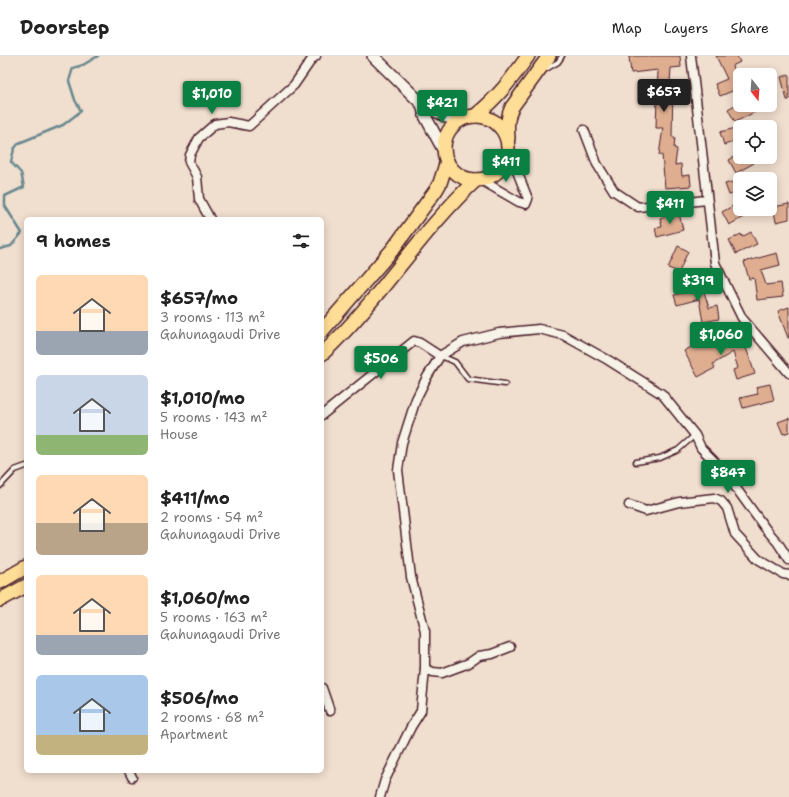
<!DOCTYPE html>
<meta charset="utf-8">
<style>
:root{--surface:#fff;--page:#f2f2f2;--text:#222;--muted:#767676;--line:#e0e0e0;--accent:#0b8043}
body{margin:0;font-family:"Shantell Sans",sans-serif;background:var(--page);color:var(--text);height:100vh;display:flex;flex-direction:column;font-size:15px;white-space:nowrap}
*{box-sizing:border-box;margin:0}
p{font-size:13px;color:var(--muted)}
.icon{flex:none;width:22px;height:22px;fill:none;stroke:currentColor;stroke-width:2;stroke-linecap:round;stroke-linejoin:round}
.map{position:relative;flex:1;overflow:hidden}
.sheet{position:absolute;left:24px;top:161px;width:300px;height:556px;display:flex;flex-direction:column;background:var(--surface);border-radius:6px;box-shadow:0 2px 10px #0003}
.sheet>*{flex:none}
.needle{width:26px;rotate:163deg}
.controls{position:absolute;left:733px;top:12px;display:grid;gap:8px}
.controls a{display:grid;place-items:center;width:44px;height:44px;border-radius:6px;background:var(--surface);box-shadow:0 2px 10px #0003;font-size:20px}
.price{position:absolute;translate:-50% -34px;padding:0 9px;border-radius:4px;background:var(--accent);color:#fff;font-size:13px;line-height:26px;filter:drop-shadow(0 1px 2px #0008)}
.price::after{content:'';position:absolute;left:50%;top:24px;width:12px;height:9px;margin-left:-6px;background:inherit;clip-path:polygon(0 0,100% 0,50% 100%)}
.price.on{background:#222;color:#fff}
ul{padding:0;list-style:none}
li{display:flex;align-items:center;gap:12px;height:100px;padding:0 12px}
li span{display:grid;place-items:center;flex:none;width:112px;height:80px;border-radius:6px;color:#555}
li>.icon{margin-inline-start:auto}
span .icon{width:48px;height:48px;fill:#fffc;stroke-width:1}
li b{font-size:17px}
h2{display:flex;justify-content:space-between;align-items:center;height:48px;padding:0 12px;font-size:17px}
header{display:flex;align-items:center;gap:24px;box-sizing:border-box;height:56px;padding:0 20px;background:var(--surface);border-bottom:1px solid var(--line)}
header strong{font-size:19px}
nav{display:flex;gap:22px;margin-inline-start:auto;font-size:14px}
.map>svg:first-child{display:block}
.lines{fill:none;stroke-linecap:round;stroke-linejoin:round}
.stream{stroke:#698990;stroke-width:2.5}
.building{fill:#dfae91;stroke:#4a1f2b}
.service-casing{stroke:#4a1f2b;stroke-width:7}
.minor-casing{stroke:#4a1f2b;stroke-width:11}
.secondary-casing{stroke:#4a1f2b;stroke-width:14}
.primary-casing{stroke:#4a1f2b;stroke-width:16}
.service{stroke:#f7f3e8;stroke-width:4}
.minor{stroke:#f7f3e8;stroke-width:8}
.secondary{stroke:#f7f3e8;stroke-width:11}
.primary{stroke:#fedd96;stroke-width:13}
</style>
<header>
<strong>Doorstep</strong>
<nav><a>Map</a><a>Layers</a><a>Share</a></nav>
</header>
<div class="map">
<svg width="789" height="741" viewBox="0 0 789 741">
<rect width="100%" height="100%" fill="#f0dece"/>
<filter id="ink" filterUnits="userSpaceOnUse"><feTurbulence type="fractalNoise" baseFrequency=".025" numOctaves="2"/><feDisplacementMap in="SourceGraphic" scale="8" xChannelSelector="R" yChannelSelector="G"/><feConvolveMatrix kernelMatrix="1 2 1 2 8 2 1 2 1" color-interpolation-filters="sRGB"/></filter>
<g filter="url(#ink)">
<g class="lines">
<path class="stream" d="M0,193L11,190L22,177L5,150V140L24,131L21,117L11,106L14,93L19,87L63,69L81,55L75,44L69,25L73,12L83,9L98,0"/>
</g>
<g class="building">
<path d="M634,0H680L681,11L671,12L670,27H673L672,81H675L674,92L677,93L675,109L681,108L682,120L690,119L691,130L665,132L662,99H659L663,72H656L658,14L631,17L629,1Z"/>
<path d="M716,0H737L740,6L732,10L740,32L720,40L715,28L727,23Z"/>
<path d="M789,19V44H787L781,21Z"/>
<path d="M740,46V49H756L759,54L735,66L728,53Z"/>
<path d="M740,71V84L724,89L720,76Z"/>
<path d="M739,98L740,101H751L754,107L736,117L729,104Z"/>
<path d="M740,124V136L729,139L725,128Z"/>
<path d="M740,146V153H758L729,169L722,156Z"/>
<path d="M789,148V163L776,166L773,151Z"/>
<path d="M679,157L683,174L657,181L655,172L662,171L660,162Z"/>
<path d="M751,176L757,188L736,198L729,184L741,178L742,181Z"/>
<path d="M678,190L688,195L679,216L668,212Z"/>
<path d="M777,197L780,209L761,214L766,229L781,227L783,241L757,244L754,222L749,223L744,206Z"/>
<path d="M701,226L709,252L717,250L719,263L703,266L699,243L677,249L674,239L690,235L688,230Z"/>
<path d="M789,251V282H788L778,255Z"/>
<path d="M729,275L734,283L741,279L747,288L745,289L755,318L736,324L733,314L738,312L733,296L713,308L715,312L698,321L684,295L700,286L704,292L706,291L707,292L722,284L720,280Z"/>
<path d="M770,328L774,344L743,352L740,342L758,338L756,331Z"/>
<path d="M789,362V376L783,378L778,366Z"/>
</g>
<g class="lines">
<g class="service-casing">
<g id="service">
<path d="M546,13L558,6L562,0"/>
<path d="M441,300L455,306L468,323L505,328"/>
<path d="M636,406L660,402L678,394L695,379"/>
<path d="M0,430L15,414L26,410"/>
</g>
</g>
<g class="minor-casing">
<g id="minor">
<path d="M691,0L715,207L742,262L789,317"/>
<path d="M584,74L597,108L614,135L638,151L707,144"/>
<path d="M481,124L519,146L526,148L528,143L509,95"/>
<path d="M210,163L199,143L197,121L189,106L190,99L199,82L215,68L228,66L249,70L294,29L312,3L316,0"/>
<path d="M322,359L414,285L420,287L440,300"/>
<path d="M629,449L646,455L679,446L714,442L721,445L727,452L735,478L758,503L783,518L789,519"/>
<path d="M425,613L433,616L442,617L469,607L479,600L492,598L510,591"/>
<path d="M322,632L330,655"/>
<path d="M129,715L132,721"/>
<path d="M380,741L385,724L411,671L421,655L425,613V575L411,521L398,414L402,387L416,343L427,321L440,300L463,286L499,277L539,273L563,279L608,304L662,338L695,379L701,392L726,417L736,432L765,472L778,487L789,504"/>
</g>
</g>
<g class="secondary-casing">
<g id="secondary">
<path d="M373,0L422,48L447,61L465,62"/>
<path d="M422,48L425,60L444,95"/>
</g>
</g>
<g class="primary-casing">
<g id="primary">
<circle cx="476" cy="92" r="32"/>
<path d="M475,60C498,41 511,24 528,0"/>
<path d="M508,82C507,70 507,61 512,51L549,0"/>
<path d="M322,275L393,193L436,134L440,127L447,105"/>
<path d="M322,298C379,245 419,177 476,124"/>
<path d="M0,526L26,511"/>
<path d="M0,544L26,530"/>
</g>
</g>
<use href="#service" class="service"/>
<use href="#minor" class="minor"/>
<use href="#secondary" class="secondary"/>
<use href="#primary" class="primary"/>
</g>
</g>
</svg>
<div class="controls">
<a><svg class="needle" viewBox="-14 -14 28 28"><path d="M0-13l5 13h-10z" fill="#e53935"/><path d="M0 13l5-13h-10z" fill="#767676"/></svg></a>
<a><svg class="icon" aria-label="locate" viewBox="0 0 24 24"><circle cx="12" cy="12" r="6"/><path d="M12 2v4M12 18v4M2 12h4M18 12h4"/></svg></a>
<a><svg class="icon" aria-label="layers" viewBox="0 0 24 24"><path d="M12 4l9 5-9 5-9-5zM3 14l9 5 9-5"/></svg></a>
</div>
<b class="price on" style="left:664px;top:57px">$657</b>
<b class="price" style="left:212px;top:59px">$1,010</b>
<b class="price" style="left:442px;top:68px">$421</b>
<b class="price" style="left:506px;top:127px">$411</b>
<b class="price" style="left:670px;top:169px">$411</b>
<b class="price" style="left:698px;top:246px">$319</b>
<b class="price" style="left:721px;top:300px">$1,060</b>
<b class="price" style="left:381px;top:324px">$506</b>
<b class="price" style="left:728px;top:438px">$847</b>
<section class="sheet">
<h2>9 homes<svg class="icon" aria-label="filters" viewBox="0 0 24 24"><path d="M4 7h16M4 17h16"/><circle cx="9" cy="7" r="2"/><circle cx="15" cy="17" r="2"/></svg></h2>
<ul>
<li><span style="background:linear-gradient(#ffd9b3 70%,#9aa5b1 0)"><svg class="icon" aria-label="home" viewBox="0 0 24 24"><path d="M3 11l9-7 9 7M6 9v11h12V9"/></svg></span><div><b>$657/mo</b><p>3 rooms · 113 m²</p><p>Gahunagaudi Drive</p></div></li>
<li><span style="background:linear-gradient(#c9d6e8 75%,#8fb573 0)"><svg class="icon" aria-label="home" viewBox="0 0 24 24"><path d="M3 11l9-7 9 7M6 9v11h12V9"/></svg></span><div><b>$1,010/mo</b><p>5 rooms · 143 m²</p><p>House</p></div></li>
<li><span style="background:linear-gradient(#ffd9b3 60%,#b9a48a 0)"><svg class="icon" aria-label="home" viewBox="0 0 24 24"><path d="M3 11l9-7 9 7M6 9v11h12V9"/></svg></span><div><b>$411/mo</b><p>2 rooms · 54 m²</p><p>Gahunagaudi Drive</p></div></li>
<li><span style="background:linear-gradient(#ffd9b3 75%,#9aa5b1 0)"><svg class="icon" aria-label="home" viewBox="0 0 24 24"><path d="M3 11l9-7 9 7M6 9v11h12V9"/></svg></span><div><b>$1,060/mo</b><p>5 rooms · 163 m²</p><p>Gahunagaudi Drive</p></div></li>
<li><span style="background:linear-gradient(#a9c7e8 75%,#c2b280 0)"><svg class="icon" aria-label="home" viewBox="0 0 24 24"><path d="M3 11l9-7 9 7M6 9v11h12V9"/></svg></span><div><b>$506/mo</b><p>2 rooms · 68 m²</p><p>Apartment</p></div></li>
</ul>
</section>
</div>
